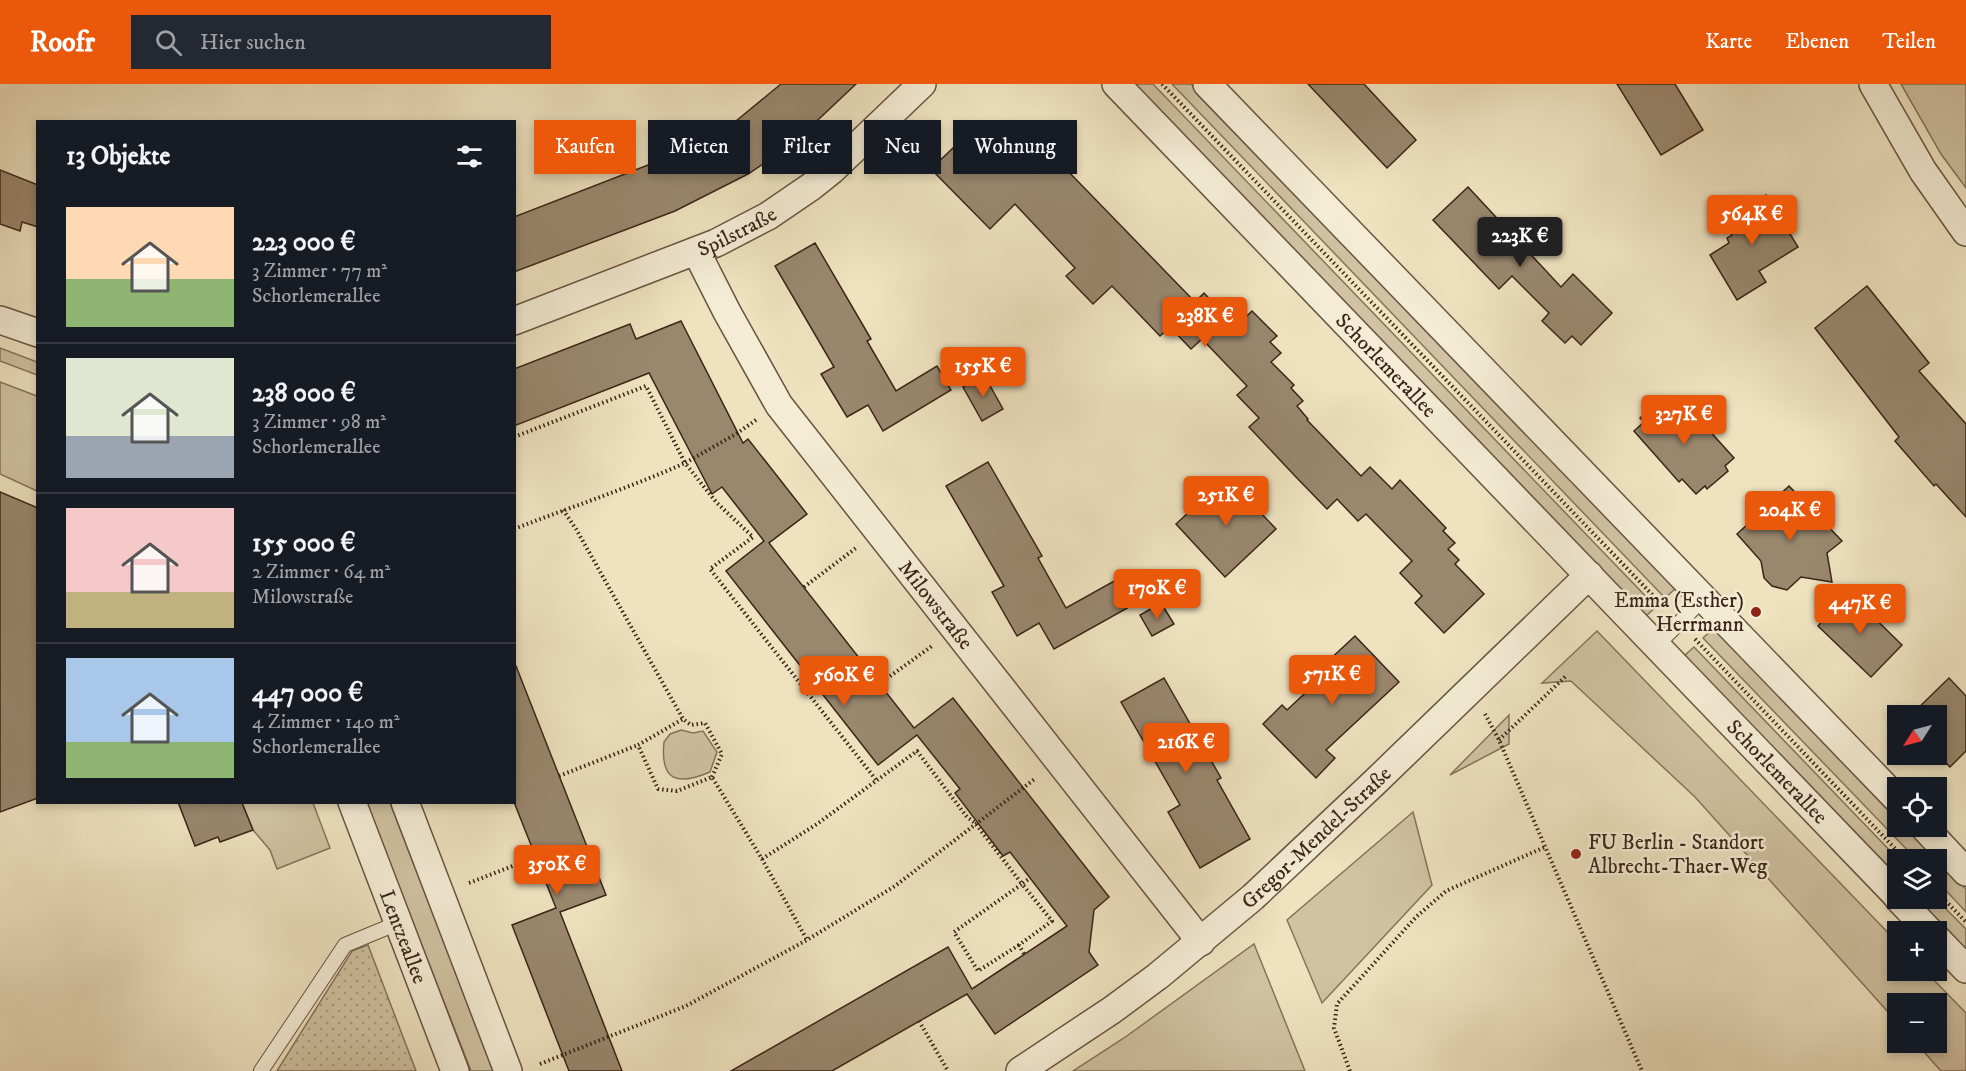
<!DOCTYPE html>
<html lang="de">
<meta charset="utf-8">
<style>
:root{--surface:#171b24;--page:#242831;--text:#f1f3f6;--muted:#9ea1a6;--line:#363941;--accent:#ea580c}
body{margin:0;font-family:"IM FELL DW Pica",serif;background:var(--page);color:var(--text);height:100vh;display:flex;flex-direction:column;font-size:22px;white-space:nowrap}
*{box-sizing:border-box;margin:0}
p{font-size:20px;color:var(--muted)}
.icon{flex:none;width:33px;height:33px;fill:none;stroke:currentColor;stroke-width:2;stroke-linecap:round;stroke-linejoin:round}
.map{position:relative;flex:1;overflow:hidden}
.details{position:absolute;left:36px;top:36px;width:480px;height:684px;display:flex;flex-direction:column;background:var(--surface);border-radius:0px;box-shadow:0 3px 9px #0003}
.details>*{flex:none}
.hud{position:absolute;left:534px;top:36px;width:570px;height:54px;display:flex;gap:12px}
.needle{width:39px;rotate:234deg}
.buttons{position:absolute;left:1887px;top:621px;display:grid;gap:12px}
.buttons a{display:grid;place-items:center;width:60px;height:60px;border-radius:0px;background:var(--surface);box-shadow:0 3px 9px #0003;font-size:30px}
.price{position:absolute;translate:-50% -51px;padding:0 14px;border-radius:6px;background:var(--accent);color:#fff;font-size:20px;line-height:39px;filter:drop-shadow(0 2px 3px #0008)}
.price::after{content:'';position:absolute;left:50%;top:36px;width:18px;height:14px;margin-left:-9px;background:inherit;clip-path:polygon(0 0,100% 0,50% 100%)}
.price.current{background:#222;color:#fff}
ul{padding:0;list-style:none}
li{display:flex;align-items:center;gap:18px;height:150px;padding:0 30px}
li+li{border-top:2px solid var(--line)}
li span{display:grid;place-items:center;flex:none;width:168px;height:120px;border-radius:0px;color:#555}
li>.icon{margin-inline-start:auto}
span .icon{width:72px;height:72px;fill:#fffc;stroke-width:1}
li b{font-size:26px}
h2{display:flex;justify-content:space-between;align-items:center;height:72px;padding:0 30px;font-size:26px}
.tag{padding:0 21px;border-radius:0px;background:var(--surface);box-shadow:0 3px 9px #0003;font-size:21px;line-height:54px}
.tag.current{background:var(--accent);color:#fff}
header{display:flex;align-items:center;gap:36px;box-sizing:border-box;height:84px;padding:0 30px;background:var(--accent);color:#fff}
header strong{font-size:28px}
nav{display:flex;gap:33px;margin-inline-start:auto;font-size:21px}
.search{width:420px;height:54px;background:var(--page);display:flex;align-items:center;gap:15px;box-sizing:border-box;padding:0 21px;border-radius:0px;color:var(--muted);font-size:22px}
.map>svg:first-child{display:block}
.green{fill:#d0c2a2;stroke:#86735c;stroke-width:1.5}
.garden{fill:url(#garden-dots);stroke:#86735c;stroke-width:1.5}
.building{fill:#99876e;stroke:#3c2417;stroke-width:1.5}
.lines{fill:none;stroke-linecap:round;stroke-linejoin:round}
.service-casing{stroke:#685441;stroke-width:16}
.minor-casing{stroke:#685441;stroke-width:30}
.path{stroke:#3c2417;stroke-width:4;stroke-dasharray:1.5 3;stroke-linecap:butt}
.service{stroke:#f4ecd5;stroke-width:14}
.minor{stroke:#f4ecd5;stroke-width:27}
.poi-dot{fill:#8f2418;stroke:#f4ecd5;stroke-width:2}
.labels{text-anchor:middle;stroke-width:5;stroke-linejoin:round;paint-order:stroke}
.street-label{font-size:21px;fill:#3c2417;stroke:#f4ecd5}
.poi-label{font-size:21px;fill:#3c2417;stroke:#f4ecd5;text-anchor:end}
</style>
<header>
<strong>Roofr</strong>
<div class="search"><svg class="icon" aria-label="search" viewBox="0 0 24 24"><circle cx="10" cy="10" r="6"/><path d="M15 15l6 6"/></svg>Hier suchen</div>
<nav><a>Karte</a><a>Ebenen</a><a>Teilen</a></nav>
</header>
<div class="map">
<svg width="1966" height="987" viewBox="0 0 1966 987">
<defs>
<pattern id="garden-dots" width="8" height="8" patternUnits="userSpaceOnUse" patternTransform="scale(1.5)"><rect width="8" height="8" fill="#d0c2a2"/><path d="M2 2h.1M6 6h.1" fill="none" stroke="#aa9d83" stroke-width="1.8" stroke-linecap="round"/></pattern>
</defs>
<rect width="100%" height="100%" fill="#eee2bf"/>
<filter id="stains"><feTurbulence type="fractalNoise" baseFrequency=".00333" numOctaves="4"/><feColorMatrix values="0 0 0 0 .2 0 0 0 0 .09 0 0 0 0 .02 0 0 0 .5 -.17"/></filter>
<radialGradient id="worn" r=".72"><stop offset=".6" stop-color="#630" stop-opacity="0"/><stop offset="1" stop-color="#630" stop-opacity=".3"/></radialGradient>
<g class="green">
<path d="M1134,0H1153L1656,523L1646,532Z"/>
<path d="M1172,0H1191L1676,504L1665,514Z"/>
<path d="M1901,0H1966V104L1941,70Z"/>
<path d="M0,264L37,278V291L0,277Z"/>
<path d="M0,298L37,312V407L0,390Z"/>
<path d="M1714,544L1897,734L1898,742L1905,743L1966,805V828L1937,797L1936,776L1916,775L1703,554Z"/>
<path d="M1597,547L1897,858L1898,886L1925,887L1966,929V987H1941L1916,959L1936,958V920H1898L1897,938L1695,713L1571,597L1542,599Z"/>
<path d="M1694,563L1898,775L1897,794L1684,572Z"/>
<path d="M1509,631V660L1450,691Z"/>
<path d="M681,646L693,649L703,647L717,668L710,688C677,702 660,697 664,658L670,650Z"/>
<path d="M237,719H313L330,764L277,785L270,766L253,746L244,724L240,725Z"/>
<path d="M366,719H390L494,987H471Z"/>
<path d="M1413,728L1432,801L1322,919L1287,836Z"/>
<path d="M1917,815H1936L1966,845V865Z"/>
<path d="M1254,860L1305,987H1073L1124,954Z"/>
</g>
<path class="garden" d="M368,861L416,987H277L352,867Z"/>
<g class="building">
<path d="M781,0H856L802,51L778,70L748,90L675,127L514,188V133L661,76L699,60L736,37Z"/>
<path d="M1308,0H1364L1416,56L1387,84Z"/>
<path d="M1617,0H1675L1703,46L1661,71Z"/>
<path d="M976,42L1005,73L1030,48L1195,218L1204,209L1226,232L1237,221L1247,232L1252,227L1277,252L1270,258L1281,269L1271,278L1294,301L1291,304L1303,317L1297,322L1308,335L1307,336L1361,392L1370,383L1392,405L1400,396L1446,444L1443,447L1455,459L1448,465L1459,476L1455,480L1484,510L1444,549L1415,519L1422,512L1400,489L1412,477L1366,430L1358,437L1337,415L1327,425L1295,392L1249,343L1259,334L1237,311L1247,302L1202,255L1191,265L1170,243L1160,252L1112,202L1093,220L1066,192L1075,184L1015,120L990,145L931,85Z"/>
<path d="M0,86L38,101V143L22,138L20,147L0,140Z"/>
<path d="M1468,103L1561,203L1573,190L1612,229L1581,261L1572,252L1565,259L1542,237L1549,229L1512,192L1499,205L1433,136Z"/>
<path d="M1766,111L1798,163L1759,187L1766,198L1737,216L1710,171L1729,159L1727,154L1732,151L1724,137Z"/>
<path d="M815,159L871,255L867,257L896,307L937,282L951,306L883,347L868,321L847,333L821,290L834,283L775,182Z"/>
<path d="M1867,202L1929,279L1919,287L1966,340V433L1936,400L1934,402L1895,357L1899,353L1815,244Z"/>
<path d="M681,237L743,359L748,355L807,430L769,459L914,644L953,614L1109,813L1094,826L1089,868L1098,881L995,950L967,910L832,987H731L948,863L972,905L1067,842L1010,768L1003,772L955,709L960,705L917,651L878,681L726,487L764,457L722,403L712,410L649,289L514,342V285L630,240L636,255Z"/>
<path d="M984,291L1003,325L982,337L963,303Z"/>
<path d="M1663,314L1679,331L1688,323L1734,374L1725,382L1728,387L1707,405L1705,402L1696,410L1682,395L1679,398L1634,347L1644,338L1640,334Z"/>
<path d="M988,378L1042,472L1038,474L1066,524L1116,496L1131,522L1054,565L1039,539L1017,552L992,508L1004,502L946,402Z"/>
<path d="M1227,393L1276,445L1225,493L1176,440Z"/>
<path d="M1789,402L1842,457L1827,469L1832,498L1801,493L1787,506L1772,502L1764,494L1761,477L1737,450Z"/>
<path d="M0,408L38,424V714L0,728Z"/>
<path d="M1849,509L1902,561L1871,593L1818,542Z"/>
<path d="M1161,519L1174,540L1152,552L1140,531Z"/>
<path d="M1355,552L1399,598L1326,666L1335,674L1316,694L1263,640L1282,621L1287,626L1331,585L1326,579Z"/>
<path d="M514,582H516L606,811L560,828L622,987H569L512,841L556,824L514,718Z"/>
<path d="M1164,594L1221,694L1217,696L1250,755L1200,784L1168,728L1180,721L1121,618Z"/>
<path d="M1949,594L1966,612V667L1950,683L1936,669V632H1910Z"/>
<path d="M178,718L242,719L253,746L220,758L218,753L195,762Z"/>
</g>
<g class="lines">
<g class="service-casing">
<g id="service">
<path d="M1656,562L1704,514"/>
<path d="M261,987L345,861L398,839"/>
</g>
</g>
<g class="minor-casing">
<g id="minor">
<path id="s1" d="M1116,0L1898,813"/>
<path d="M1207,0L1898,716"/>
<path d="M1873,0L1923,87L1966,148"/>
<path id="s2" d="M696,167L727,228L779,321L1201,858"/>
<path d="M0,236L38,249"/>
<path id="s3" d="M514,237L716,159L768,132L812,102L832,86L922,0"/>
<path id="s4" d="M352,718L455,987"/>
<path d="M405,718L508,987"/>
<path d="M1923,742L1966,788"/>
<path d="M1898,814L1930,848"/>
<path d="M1936,854L1966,885"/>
<path id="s5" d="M1020,987L1112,926L1158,892L1253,813L1375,698L1589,491"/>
</g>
</g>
<g class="path">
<path d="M1162,0L1664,523"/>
<path d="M756,336L736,350L685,379L717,419L753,453L710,485L877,697"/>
<path d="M514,353L646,302L685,379C629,404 571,423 514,445"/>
<path d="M563,426L576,445L683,635"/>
<path d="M804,503L856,464"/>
<path d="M1695,555L1906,776"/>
<path d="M879,600L932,562"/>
<path d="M1485,630L1499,656L1642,987"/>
<path d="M1499,656L1566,592"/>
<path d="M559,692L638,661"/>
<path d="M712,693L722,670L705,639L691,641L683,635L638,661L658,705L677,707L712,693L762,775L807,856"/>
<path d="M762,775L817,740L917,667L967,733L975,739L1022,800L1030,794"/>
<path d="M469,799L536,773"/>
<path d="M1936,807L1966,838"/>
<path d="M1019,861L978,887L954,848L1022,800L1052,837L1019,861L1024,870"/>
<path d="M919,937L948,987"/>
<path d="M540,980L686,922L807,856L895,802L1036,694"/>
<path d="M1350,987L1334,944L1337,920L1416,833L1446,807L1545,763"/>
</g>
<use href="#service" class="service"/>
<use href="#minor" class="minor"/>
</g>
<g class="poi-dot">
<circle cx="1756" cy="528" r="6"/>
<circle cx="1576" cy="770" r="6"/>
</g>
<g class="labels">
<g class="street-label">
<text dy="7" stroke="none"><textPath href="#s3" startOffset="240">Spilstraße</textPath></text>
<text dy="7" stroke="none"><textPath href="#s1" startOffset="390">Schorlemerallee</textPath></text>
<text dy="7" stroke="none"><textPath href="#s2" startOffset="429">Milowstraße</textPath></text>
<text dy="7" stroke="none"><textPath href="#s1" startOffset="954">Schorlemerallee</textPath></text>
<text dy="7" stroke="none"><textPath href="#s5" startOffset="378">Gregor-Mendel-Straße</textPath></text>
<text dy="7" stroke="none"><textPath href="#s4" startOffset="144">Lentzeallee</textPath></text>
</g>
<g class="poi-label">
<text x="1744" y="523">Emma (Esther)<tspan x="1744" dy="24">Herrmann</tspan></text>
<text x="1588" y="765" text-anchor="start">FU Berlin - Standort<tspan x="1588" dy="24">Albrecht-Thaer-Weg</tspan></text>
</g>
</g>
<rect width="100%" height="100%" filter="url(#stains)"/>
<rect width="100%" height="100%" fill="url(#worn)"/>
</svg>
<div class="buttons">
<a><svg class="needle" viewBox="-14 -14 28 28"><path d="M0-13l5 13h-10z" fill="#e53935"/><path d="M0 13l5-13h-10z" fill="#9ea1a6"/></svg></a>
<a><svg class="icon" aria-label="locate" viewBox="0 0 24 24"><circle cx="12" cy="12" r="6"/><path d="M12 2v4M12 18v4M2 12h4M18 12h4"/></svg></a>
<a><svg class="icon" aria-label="layers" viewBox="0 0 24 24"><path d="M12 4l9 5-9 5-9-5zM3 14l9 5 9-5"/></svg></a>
<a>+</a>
<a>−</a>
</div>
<b class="price" style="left:1752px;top:162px">564K €</b>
<b class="price current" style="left:1520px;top:184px">223K €</b>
<b class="price" style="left:1205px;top:264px">238K €</b>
<b class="price" style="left:983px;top:314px">155K €</b>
<b class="price" style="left:1684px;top:362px">327K €</b>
<b class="price" style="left:1226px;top:443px">251K €</b>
<b class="price" style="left:1790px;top:458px">204K €</b>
<b class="price" style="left:1157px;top:536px">170K €</b>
<b class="price" style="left:1860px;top:551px">447K €</b>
<b class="price" style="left:1332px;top:622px">571K €</b>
<b class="price" style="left:844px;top:623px">560K €</b>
<b class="price" style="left:1186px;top:690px">216K €</b>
<b class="price" style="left:557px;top:812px">350K €</b>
<div class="hud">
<a class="tag current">Kaufen</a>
<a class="tag">Mieten</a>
<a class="tag">Filter</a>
<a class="tag">Neu</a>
<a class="tag">Wohnung</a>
</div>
<section class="details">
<h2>13 Objekte<svg class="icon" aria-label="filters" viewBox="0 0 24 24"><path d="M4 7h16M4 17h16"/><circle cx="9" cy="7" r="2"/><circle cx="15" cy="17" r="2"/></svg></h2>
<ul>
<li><span style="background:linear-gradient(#ffd9b3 60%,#8fb573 0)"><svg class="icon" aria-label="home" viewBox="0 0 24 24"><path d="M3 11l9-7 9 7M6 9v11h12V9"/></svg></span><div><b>223 000 €</b><p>3 Zimmer · 77 m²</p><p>Schorlemerallee</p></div></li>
<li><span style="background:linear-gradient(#dfe7d0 65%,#9aa5b1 0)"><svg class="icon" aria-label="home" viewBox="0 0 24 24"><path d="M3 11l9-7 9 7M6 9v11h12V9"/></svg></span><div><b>238 000 €</b><p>3 Zimmer · 98 m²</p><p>Schorlemerallee</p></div></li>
<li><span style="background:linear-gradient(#f6c9c9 70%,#c2b280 0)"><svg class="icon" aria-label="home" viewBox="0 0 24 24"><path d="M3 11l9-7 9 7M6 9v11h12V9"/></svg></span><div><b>155 000 €</b><p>2 Zimmer · 64 m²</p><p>Milowstraße</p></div></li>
<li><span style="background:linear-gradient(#a9c7e8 70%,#8fb573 0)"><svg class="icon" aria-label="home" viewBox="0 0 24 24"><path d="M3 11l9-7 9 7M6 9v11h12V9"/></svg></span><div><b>447 000 €</b><p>4 Zimmer · 140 m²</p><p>Schorlemerallee</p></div></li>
</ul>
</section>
</div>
